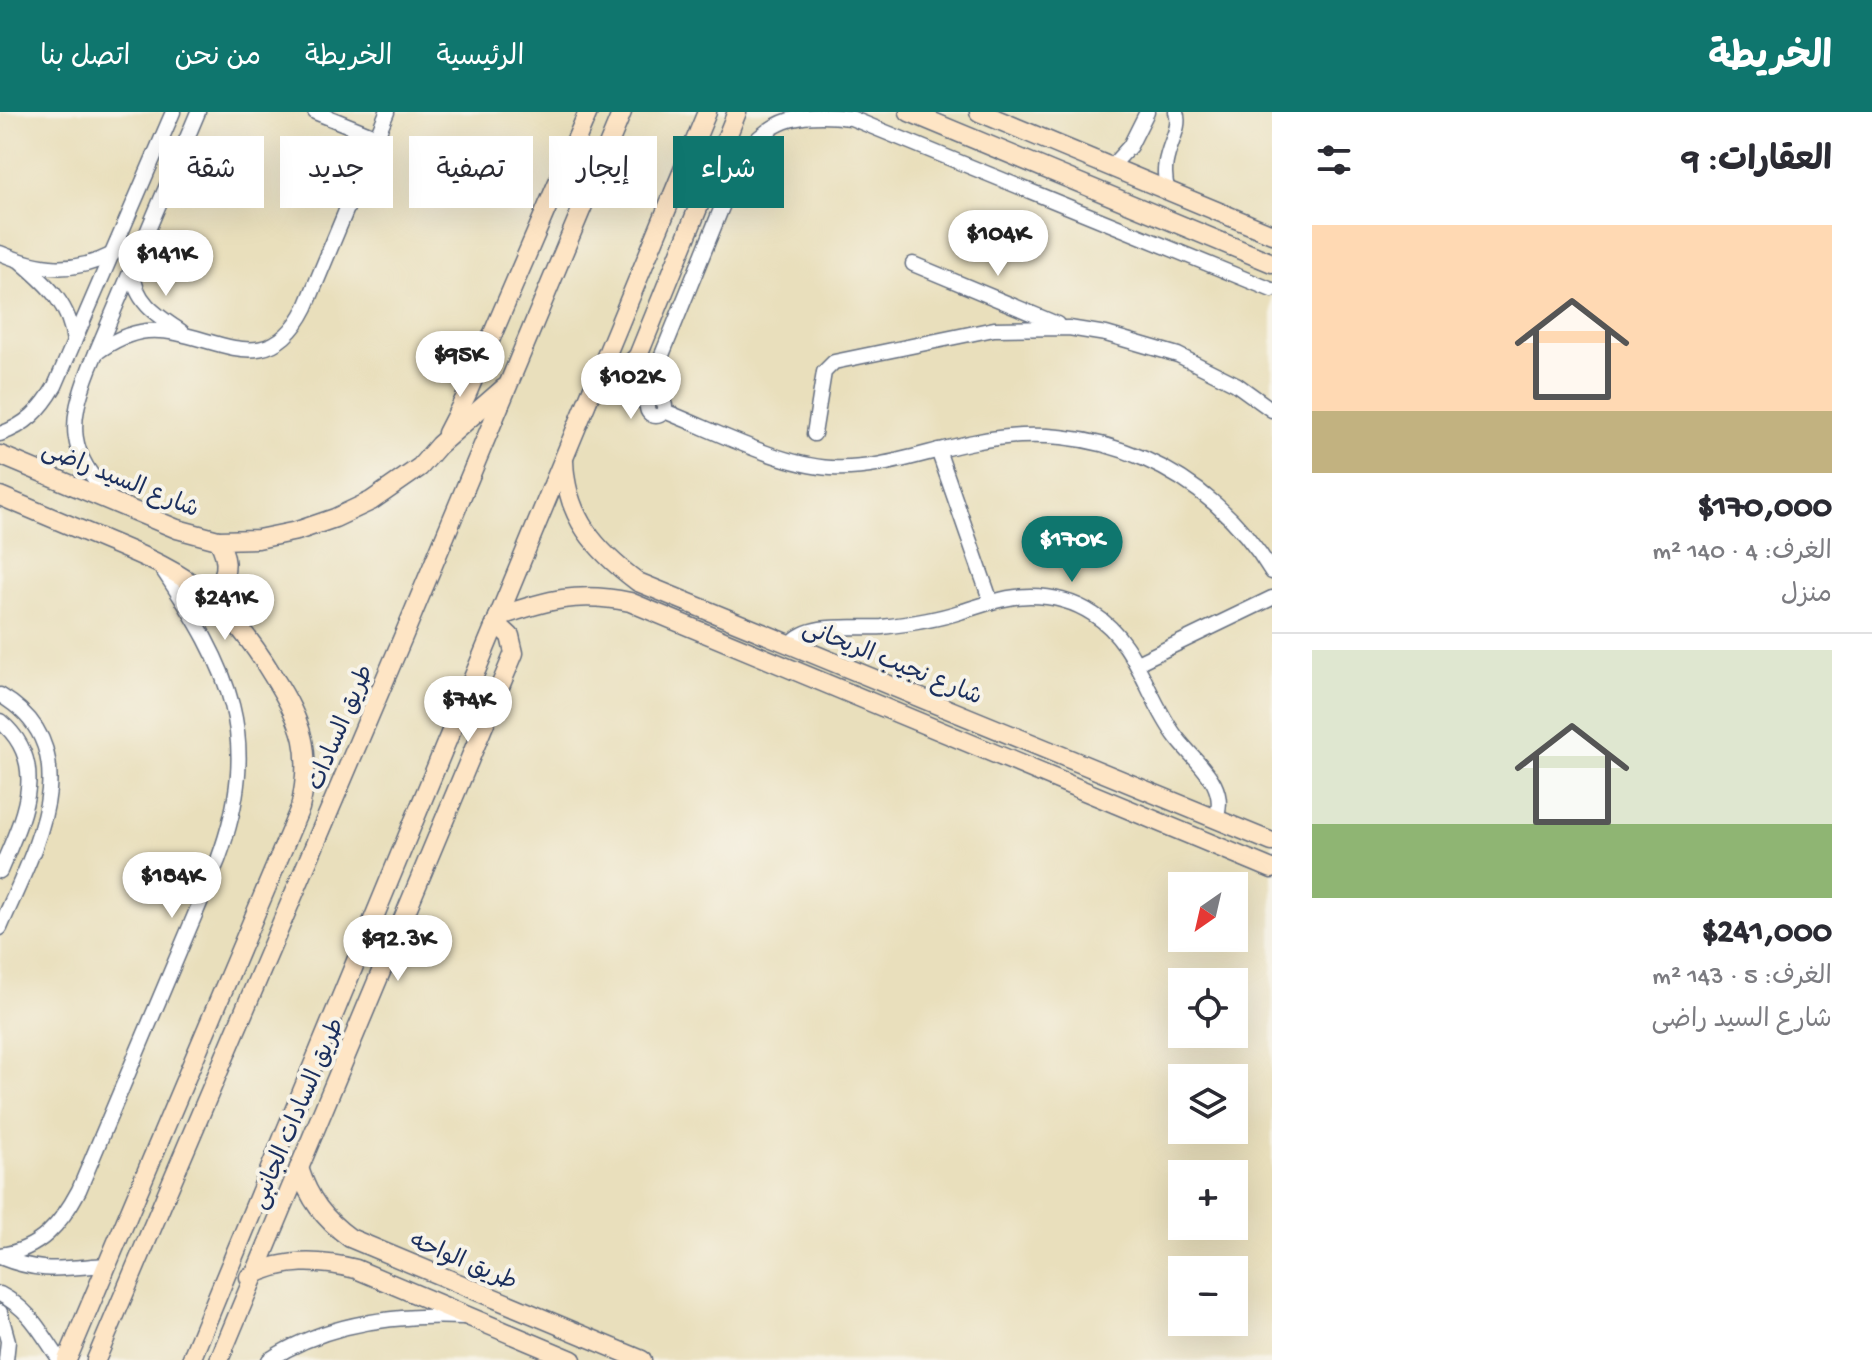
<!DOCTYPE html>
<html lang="ar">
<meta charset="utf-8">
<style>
:root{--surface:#fff;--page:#f2f2f3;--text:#2b2b33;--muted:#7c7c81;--line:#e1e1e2;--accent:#0f766e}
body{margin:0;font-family:"Gochi Hand","Playpen Sans Arabic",sans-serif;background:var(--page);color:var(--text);direction:rtl;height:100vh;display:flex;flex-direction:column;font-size:30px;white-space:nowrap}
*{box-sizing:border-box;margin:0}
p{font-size:26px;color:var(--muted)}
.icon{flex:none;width:44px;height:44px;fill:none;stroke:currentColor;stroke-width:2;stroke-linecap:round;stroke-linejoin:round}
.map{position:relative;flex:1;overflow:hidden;direction:ltr}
.panel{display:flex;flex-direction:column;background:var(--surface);width:600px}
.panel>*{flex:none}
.hud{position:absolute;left:24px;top:24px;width:760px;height:72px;direction:rtl;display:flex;gap:16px}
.needle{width:52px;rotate:214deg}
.controls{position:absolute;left:1168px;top:760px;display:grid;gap:16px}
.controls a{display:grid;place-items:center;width:80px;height:80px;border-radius:0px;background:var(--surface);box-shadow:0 8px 32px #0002;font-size:40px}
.price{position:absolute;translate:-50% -68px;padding:0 18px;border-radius:28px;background:#fff;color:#222;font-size:26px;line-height:52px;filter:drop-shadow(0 2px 4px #0008)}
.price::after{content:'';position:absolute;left:50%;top:48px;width:24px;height:18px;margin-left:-12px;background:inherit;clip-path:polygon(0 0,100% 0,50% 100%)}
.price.current{background:var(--accent);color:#fff}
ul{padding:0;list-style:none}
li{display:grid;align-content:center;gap:16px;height:424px;padding:0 40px}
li+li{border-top:2px solid var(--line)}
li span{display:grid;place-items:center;height:248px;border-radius:0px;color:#555}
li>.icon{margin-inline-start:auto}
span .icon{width:144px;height:144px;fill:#fffc;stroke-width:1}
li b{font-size:34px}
h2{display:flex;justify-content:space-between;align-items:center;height:96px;padding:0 40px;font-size:34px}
.pill{padding:0 28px;border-radius:0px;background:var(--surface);box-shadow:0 8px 32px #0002;font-size:28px;line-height:72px}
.pill.current{background:var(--accent);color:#fff}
header{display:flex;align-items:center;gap:48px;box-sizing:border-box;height:112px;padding:0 40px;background:var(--accent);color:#fff}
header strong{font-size:38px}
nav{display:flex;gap:44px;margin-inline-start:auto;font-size:28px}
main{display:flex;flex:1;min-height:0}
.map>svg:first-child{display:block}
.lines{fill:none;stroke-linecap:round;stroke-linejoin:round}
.street-casing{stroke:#636d7f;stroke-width:17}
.secondary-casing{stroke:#636d7f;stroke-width:21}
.street{stroke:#fff;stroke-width:14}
.secondary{stroke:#fee5c5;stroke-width:18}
.labels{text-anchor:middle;stroke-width:8;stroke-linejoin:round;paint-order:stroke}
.street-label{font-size:24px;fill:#1b2f5e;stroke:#f7f3e8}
</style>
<header>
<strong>الخريطة</strong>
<nav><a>الرئيسية</a><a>الخريطة</a><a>من نحن</a><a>اتصل بنا</a></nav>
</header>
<main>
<section class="panel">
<h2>العقارات: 9<svg class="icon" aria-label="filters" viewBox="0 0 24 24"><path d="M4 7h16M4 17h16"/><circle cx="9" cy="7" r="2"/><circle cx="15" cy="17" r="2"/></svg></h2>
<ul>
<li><span style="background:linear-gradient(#ffd9b3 75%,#c2b280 0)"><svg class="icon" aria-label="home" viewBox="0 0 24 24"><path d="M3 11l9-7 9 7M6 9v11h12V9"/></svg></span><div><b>$170,000</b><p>الغرف: 4 · 140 m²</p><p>منزل</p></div></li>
<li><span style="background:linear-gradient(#dfe7d0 70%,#8fb573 0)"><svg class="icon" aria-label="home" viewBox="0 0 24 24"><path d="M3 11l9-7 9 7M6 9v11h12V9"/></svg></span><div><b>$241,000</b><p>الغرف: 5 · 143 m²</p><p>شارع السيد راضى</p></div></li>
</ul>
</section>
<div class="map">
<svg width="1272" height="1248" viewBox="0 0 1272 1248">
<rect width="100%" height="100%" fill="#f7f3e8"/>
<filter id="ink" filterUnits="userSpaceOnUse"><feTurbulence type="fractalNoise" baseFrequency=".0125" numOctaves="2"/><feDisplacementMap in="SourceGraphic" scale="16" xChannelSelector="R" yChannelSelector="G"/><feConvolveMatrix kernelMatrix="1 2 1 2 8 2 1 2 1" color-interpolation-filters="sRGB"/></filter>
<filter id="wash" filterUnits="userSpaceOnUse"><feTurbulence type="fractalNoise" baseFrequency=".006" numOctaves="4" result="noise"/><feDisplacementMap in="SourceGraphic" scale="32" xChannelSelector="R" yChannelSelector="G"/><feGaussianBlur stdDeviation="1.8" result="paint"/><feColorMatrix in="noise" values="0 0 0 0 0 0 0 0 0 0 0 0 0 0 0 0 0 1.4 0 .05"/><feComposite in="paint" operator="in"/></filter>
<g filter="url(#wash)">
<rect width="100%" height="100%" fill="#e9dfbc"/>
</g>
<g filter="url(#ink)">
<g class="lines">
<g class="street-casing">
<g id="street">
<path d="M315,0L377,25"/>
<path d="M1111,55L1130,34L1147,0"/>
<path d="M1168,79C1156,43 1184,21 1176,0"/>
<path d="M0,141C40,158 73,162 113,142"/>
<path d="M21,150C48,173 70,193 74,230"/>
<path d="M913,152L1057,212"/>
<path d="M133,159C134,190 158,204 182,220"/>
<path d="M96,241C111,230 127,221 147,219C208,214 265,277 306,195L387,0"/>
<path d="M593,270L648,291"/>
<circle cx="656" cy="295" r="9"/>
<path d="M651,287V270L743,43C773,4 804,0 851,6L1272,178"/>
<path d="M664,299C713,318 779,353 831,356C879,359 927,339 974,330C1093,305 1209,356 1272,460"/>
<path d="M0,322C26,313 41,298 55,274L173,0"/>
<path d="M814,322L824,260L834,250L994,217L1069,216L1106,222L1178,243L1236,272L1272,298"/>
<path d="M938,338L991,490"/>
<path d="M111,387C68,339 67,314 90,255L198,0"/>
<path d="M791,532C808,509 854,517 882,515C908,512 935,508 960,500C983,493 1005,484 1030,484C1052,484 1075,490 1093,502C1138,530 1146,586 1177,626C1196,651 1229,672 1216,707"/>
<path d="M1137,551L1272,486"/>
<path d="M0,583C94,638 31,743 0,816"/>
<path d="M0,609C52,652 21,709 0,759"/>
<path d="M0,1143C40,1138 61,1112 79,1078L218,748C263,625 230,558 161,455"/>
<path d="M0,1145C42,1162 63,1156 106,1153"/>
<path d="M0,1182C32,1199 40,1220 60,1248"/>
<path d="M0,1200L8,1229L6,1248"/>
<path d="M269,1248C327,1210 397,1202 464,1205"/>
</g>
</g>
<g class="secondary-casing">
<g id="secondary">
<path d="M909,0L1272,151"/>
<path d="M979,0L1272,122"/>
<path d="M596,264L624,258L638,244L737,0"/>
<path d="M447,321L466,284L588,0"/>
<path d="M0,343L177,417L218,428L258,427L297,419L335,406L371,389L420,355L439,333L504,276"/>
<path d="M564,349C566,405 595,438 638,470L1272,730"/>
<path d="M0,384C36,399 71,414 107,429C143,444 178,458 208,484C235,506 255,534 273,564C303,612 313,639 300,696L67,1248"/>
<path d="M207,483C229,468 230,449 218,428"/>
<path d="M498,505C546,488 579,479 630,490L1272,757"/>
<path d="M299,1056C309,1087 324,1107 350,1126L642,1248"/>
<path d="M249,1165C283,1146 320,1148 356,1157L572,1248"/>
<path d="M96,1248L403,525L622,0"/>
<path d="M191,1248L707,0"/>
<path d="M219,1248L514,541L510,524L496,511"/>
</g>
</g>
<use href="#street" class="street"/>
<use href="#secondary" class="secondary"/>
</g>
</g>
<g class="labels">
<g class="street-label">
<text transform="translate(121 366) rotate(22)" y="8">شارع السيد راضى</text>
<text transform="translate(893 549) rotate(22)" y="8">شارع نجيب الريحانى</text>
<text transform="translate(339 615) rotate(-67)" y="8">طريق السادات</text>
<text transform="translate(296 1001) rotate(-67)" y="8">طريق السادات الجانبى</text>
<text transform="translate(464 1148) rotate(23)" y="8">طريق الواحه</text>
</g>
</g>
</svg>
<div class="controls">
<a><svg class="needle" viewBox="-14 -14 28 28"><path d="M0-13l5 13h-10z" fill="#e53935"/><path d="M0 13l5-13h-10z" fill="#7c7c81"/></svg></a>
<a><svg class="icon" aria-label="locate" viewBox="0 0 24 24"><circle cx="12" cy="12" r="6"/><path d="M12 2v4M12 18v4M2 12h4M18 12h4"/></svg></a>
<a><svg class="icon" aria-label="layers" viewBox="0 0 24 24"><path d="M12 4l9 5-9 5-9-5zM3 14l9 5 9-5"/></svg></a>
<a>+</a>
<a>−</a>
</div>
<b class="price" style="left:998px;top:166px">$104K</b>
<b class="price" style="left:166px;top:186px">$141K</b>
<b class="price" style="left:460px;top:287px">$95K</b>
<b class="price" style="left:631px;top:309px">$102K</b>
<b class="price current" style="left:1072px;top:472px">$170K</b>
<b class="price" style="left:225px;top:530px">$241K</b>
<b class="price" style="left:468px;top:632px">$74K</b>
<b class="price" style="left:172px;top:808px">$184K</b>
<b class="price" style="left:398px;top:871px">$92.3K</b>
<div class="hud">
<a class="pill current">شراء</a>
<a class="pill">إيجار</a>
<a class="pill">تصفية</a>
<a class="pill">جديد</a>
<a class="pill">شقة</a>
</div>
</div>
</main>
